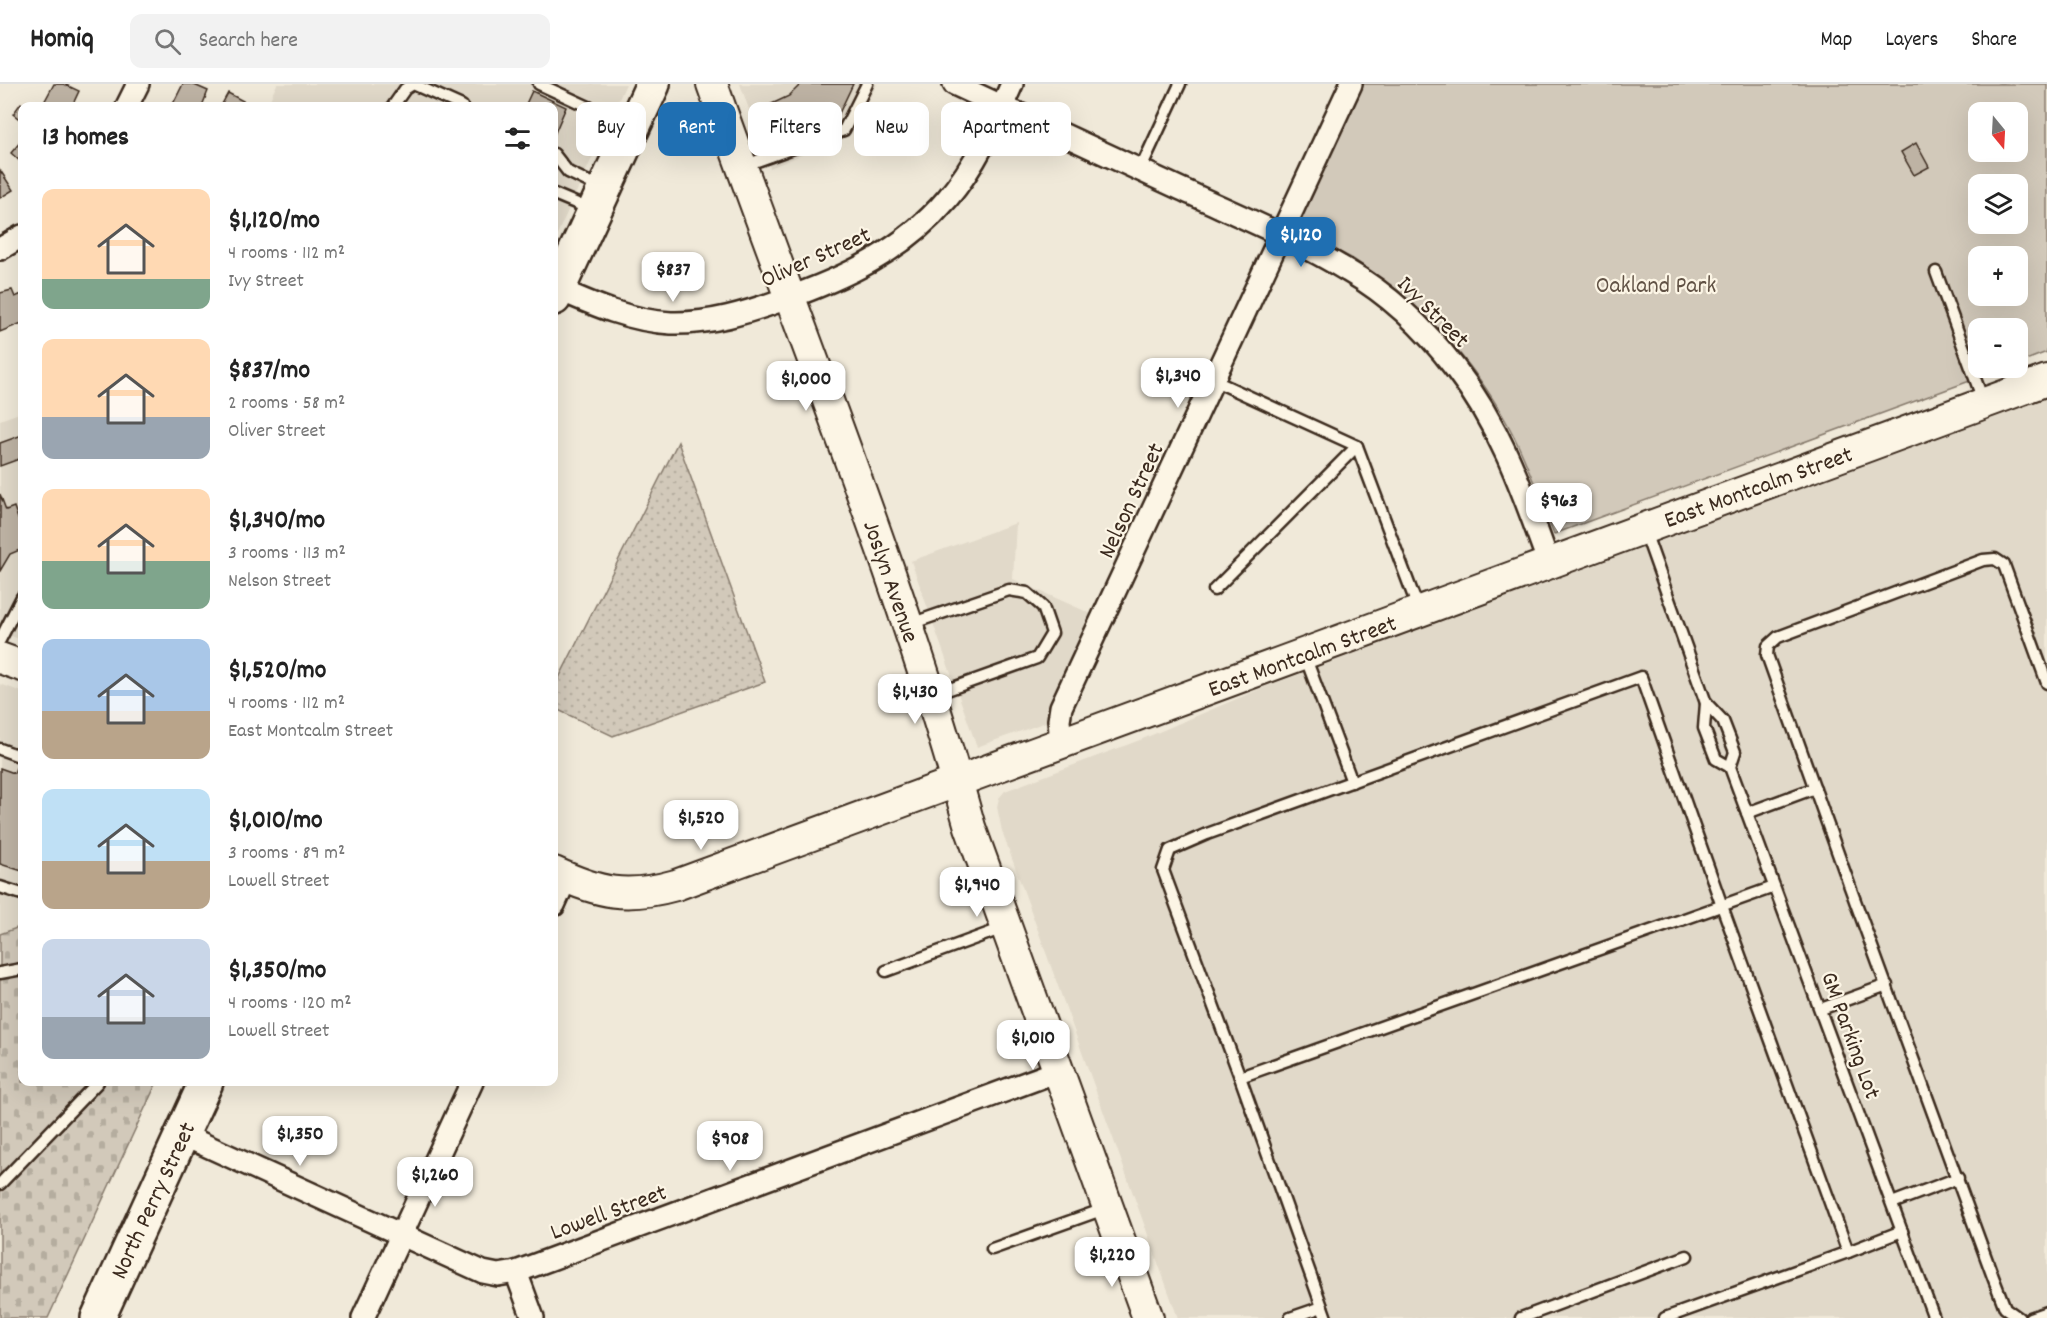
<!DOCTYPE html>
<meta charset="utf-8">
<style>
:root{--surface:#fff;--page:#f2f2f2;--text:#222;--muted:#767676;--line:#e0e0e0;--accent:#1f6fb2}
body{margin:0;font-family:Dekko,sans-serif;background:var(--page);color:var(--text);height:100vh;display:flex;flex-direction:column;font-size:22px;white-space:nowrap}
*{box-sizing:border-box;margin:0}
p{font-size:20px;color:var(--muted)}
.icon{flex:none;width:33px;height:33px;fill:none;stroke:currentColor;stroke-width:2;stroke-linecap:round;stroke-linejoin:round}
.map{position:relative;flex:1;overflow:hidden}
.drawer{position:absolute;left:18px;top:18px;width:540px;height:984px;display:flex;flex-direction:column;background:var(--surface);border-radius:12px;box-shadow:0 6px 24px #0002}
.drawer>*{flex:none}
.banner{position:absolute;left:576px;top:18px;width:570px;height:54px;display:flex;gap:12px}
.needle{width:39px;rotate:162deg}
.tools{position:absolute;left:1968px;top:18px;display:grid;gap:12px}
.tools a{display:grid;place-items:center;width:60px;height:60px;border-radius:12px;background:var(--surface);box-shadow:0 6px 24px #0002;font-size:30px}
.price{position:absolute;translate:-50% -51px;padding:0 14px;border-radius:12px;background:#fff;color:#222;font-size:20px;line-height:39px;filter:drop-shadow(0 2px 3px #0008)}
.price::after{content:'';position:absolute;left:50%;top:36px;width:18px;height:14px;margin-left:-9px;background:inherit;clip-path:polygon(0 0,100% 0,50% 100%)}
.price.current{background:var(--accent);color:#fff}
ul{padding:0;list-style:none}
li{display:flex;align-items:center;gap:18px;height:150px;padding:0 24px}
li span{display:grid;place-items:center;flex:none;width:168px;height:120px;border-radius:12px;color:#555}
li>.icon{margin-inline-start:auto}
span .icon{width:72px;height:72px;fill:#fffc;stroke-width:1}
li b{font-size:26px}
h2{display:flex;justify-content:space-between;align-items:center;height:72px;padding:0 24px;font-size:26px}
.chip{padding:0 21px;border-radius:12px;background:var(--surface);box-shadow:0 6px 24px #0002;font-size:21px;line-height:54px}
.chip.current{background:var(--accent);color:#fff}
header{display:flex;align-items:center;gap:36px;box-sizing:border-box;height:84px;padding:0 30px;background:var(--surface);border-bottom:2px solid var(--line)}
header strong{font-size:28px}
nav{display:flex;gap:33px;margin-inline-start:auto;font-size:21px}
.search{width:420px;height:54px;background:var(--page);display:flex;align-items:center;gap:15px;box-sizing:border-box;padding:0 21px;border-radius:12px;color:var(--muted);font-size:22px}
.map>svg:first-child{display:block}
.built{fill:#e1d9c9}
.grass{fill:url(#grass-dots);stroke:#867a6c;stroke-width:1.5}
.cemetery{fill:url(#cemetery-stones);stroke:#867a6c;stroke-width:1.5}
.park{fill:#d2c9ba;stroke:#867a6c;stroke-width:1.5;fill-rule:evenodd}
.building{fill:#beb3a4;stroke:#3b2a1e;stroke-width:1.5}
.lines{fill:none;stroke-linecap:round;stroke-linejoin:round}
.service-casing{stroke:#3b2a1e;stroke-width:15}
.minor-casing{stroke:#3b2a1e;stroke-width:26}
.secondary-casing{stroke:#3b2a1e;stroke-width:34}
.primary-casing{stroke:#3b2a1e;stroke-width:38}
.service{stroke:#fcf5e5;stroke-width:10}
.minor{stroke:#fcf5e5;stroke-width:21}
.secondary{stroke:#fcf5e5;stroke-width:30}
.primary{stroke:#fcf5e5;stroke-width:33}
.labels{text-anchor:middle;stroke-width:4.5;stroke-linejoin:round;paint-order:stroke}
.street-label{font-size:24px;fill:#3b2a1e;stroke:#fcf5e5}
.park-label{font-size:24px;fill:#615245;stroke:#fcf5e5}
</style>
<header>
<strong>Homiq</strong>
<div class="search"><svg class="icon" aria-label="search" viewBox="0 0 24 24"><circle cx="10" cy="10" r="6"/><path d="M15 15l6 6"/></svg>Search here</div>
<nav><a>Map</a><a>Layers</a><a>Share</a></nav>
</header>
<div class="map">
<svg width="2047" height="1234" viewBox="0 0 2047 1234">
<defs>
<pattern id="grass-dots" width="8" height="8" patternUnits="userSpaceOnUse" patternTransform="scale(1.5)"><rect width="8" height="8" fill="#d2c9ba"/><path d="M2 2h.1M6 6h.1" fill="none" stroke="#b5ad9f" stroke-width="1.8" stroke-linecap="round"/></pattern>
<pattern id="cemetery-stones" width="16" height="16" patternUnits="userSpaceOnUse" patternTransform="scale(1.5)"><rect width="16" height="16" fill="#d2c9ba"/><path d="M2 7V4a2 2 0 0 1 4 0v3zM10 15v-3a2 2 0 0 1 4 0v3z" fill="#b5ad9f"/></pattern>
</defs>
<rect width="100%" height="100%" fill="#f0e9d9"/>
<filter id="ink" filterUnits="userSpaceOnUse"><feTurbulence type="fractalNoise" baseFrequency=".0167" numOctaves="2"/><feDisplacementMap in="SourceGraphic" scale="12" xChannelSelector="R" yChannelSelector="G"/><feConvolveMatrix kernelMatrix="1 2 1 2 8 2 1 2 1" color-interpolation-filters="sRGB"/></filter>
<g filter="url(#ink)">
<g class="built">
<path d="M277,0H626L554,157V22H267Z"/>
<path d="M740,0H877L850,51L770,84Z"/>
<path d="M2047,314V1234H1178L1002,747L997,723L999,714L1005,707L1140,656L1267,602Z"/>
<path d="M22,328V556L0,548V336Z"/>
<path d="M1016,439L1013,495L1094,531L1046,638L977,663L911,477Z"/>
<path d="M0,600L22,608V842L0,850Z"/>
</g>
<path class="grass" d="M678,358L765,598L613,652L554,624V604Z"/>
<path class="cemetery" d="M22,842V998H157L48,1234H0V850Z"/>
<path class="park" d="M1362,0H2047V268L2018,279V244H1978V284H2005L1554,450C1539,414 1527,375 1508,341C1472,274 1417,216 1353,175C1337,166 1320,159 1304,150C1299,142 1299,137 1302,128ZM1978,28H2018V68H1978ZM1978,100H2018V140H1978ZM1978,172H2018V212H1978Z"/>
<g class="building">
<path d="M54,0H64L79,7L72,22H42Z"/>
<path d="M183,0H192L208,7L202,22H172Z"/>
<path d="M801,0H853L833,42L775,63L761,25L789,12Z"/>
<path d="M532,7L566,23L554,51V22H525Z"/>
<path d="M228,9L245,18L243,22H221Z"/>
<path d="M21,19L25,22H22V37L13,30Z"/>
<path d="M22,56V79L11,69Z"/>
<path d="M1916,59L1929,83L1914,91L1901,68Z"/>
<path d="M0,86L13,106L0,114Z"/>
<path d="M12,206L15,213L22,210V239L0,248V209Z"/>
<path d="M22,351V374L0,382V359Z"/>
<path d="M0,410L6,426L14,423L22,446V465L10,470L0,487Z"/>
<path d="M0,684L14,689L16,684L22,686V787L0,780Z"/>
</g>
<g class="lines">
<g class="service-casing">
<g id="service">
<path d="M539,0L630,42"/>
<path d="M393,22L405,5L413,0L462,22"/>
<path d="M554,70L568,88L601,104"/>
<path d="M743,82L844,46L867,0"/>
<path d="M1140,86L1180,0"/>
<path d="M554,110L592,126"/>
<path d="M1936,188L1984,319"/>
<path d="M1213,296L1357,362L1418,524"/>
<path d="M1644,445L1706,619L1723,637L1735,668L1730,683L1934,1234"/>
<path d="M1214,506L1357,362"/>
<path d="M910,540L1009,506L1027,509L1043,523L1052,549L1037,574L933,611"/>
<path d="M0,556L22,513"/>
<path d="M1305,572L1352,698"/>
<path d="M1706,619L1704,644L1716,675L1730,683"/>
<path d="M0,665L22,673"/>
<path d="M1747,729L1815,704"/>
<path d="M0,803L22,810"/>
<path d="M886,887L1006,843"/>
<path d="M0,889L22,885"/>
<path d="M1821,925L1887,901"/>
<path d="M1240,993L1774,803"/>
<path d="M0,1100L98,998"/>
<path d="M1892,1119L1958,1094"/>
<path d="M992,1165L1107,1124"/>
<path d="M1290,1234L1322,1223"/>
<path d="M1326,1234L1240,993L1163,786L1170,766L1207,750L1641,593L1722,822L1848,1168L1902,1147"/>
<path d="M1521,1234L1687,1172"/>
<path d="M1665,1234L1848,1168"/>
<path d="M2019,1234L2005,1224L1993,1193L1850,803L1767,571L1768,562L1778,553L1983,476L1995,475L2004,481L2047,599"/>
<path d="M2030,1234L2047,1228"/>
</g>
</g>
<g class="minor-casing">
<g id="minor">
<path d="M954,0C1030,35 1106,70 1181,105C1237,131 1296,155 1348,187C1390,211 1426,246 1455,284C1502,345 1523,408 1549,480"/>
<path d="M127,22L138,0"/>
<path d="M0,165L22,152"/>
<path d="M558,205C594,221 631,237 671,239C710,240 746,229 782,216C845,194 903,167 947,115C976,81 994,40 1012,0"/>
<path d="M1061,660L1059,636L1061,623L1351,0"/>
<path d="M554,821L566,794"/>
<path d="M183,1051L483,1188L498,1191L516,1188L1058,987"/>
<path d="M516,1188L533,1234"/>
<path d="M363,1234L472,998"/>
</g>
</g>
<g class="secondary-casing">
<g id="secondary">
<path d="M712,0C799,247 900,490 970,743L1148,1234"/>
<path d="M0,574L22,582"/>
<path d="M554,788C599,809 626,815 676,801L2047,296"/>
</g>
</g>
<g class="primary-casing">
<g id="primary">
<path d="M554,214L653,0"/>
<path d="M98,1234L206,998"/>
</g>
</g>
<use href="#service" class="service"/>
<use href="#minor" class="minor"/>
<use href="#secondary" class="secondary"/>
<use href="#primary" class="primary"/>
</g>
</g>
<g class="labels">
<g class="street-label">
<text transform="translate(815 172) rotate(-24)" y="8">Oliver Street</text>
<text transform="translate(1434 227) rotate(45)" y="8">Ivy Street</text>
<text transform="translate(1758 402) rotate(-20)" y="8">East Montcalm Street</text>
<text transform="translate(1130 416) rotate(-65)" y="8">Nelson Street</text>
<text transform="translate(892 497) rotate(71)" y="8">Joslyn Avenue</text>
<text transform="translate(1302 571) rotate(-20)" y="8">East Montcalm Street</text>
<text transform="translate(1852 951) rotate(70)" y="8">GM Parking Lot</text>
<text transform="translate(152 1116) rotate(-65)" y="8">North Perry Street</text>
<text transform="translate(608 1127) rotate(-20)" y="8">Lowell Street</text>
</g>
<g class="park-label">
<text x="1656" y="208">Oakland Park</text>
</g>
</g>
</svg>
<div class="tools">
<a><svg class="needle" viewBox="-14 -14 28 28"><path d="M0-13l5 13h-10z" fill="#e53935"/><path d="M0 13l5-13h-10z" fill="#767676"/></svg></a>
<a><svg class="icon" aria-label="layers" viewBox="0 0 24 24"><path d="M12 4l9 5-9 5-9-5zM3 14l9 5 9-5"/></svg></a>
<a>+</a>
<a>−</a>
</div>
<b class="price current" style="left:1301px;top:184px">$1,120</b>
<b class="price" style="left:673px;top:219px">$837</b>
<b class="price" style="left:1178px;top:325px">$1,340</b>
<b class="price" style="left:806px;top:328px">$1,000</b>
<b class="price" style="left:1559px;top:450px">$963</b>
<b class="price" style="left:915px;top:641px">$1,430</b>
<b class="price" style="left:701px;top:767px">$1,520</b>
<b class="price" style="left:977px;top:834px">$1,940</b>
<b class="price" style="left:1033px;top:987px">$1,010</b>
<b class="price" style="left:300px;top:1083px">$1,350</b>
<b class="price" style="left:730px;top:1088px">$908</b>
<b class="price" style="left:435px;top:1124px">$1,260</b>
<b class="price" style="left:1112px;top:1204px">$1,220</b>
<div class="banner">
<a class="chip">Buy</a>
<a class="chip current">Rent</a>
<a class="chip">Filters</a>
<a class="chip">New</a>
<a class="chip">Apartment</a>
</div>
<section class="drawer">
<h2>13 homes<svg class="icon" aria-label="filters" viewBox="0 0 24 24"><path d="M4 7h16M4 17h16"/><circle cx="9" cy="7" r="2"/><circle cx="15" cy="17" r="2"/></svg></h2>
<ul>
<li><span style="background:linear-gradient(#ffd9b3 75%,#7fa58c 0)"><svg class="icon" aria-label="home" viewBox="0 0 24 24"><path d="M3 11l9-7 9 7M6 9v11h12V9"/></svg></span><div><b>$1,120/mo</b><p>4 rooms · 112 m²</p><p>Ivy Street</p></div></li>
<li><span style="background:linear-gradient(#ffd9b3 65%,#9aa5b1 0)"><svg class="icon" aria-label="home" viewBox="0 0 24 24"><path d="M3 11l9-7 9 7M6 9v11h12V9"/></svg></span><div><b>$837/mo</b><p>2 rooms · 58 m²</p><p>Oliver Street</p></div></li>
<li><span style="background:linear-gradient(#ffd9b3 60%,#7fa58c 0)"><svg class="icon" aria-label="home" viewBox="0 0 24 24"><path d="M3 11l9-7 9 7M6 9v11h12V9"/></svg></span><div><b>$1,340/mo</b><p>3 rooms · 113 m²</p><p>Nelson Street</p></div></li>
<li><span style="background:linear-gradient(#a9c7e8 60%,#b9a48a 0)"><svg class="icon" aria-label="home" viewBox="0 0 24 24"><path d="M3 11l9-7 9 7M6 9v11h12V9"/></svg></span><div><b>$1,520/mo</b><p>4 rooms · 112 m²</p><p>East Montcalm Street</p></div></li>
<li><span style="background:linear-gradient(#bfe0f5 60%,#b9a48a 0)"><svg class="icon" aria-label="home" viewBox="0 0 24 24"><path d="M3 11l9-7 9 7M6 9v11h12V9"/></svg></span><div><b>$1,010/mo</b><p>3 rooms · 89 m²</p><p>Lowell Street</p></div></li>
<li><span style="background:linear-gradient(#c9d6e8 65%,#9aa5b1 0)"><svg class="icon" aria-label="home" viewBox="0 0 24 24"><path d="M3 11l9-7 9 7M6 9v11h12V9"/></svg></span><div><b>$1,350/mo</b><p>4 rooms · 120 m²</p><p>Lowell Street</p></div></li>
</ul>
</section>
</div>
